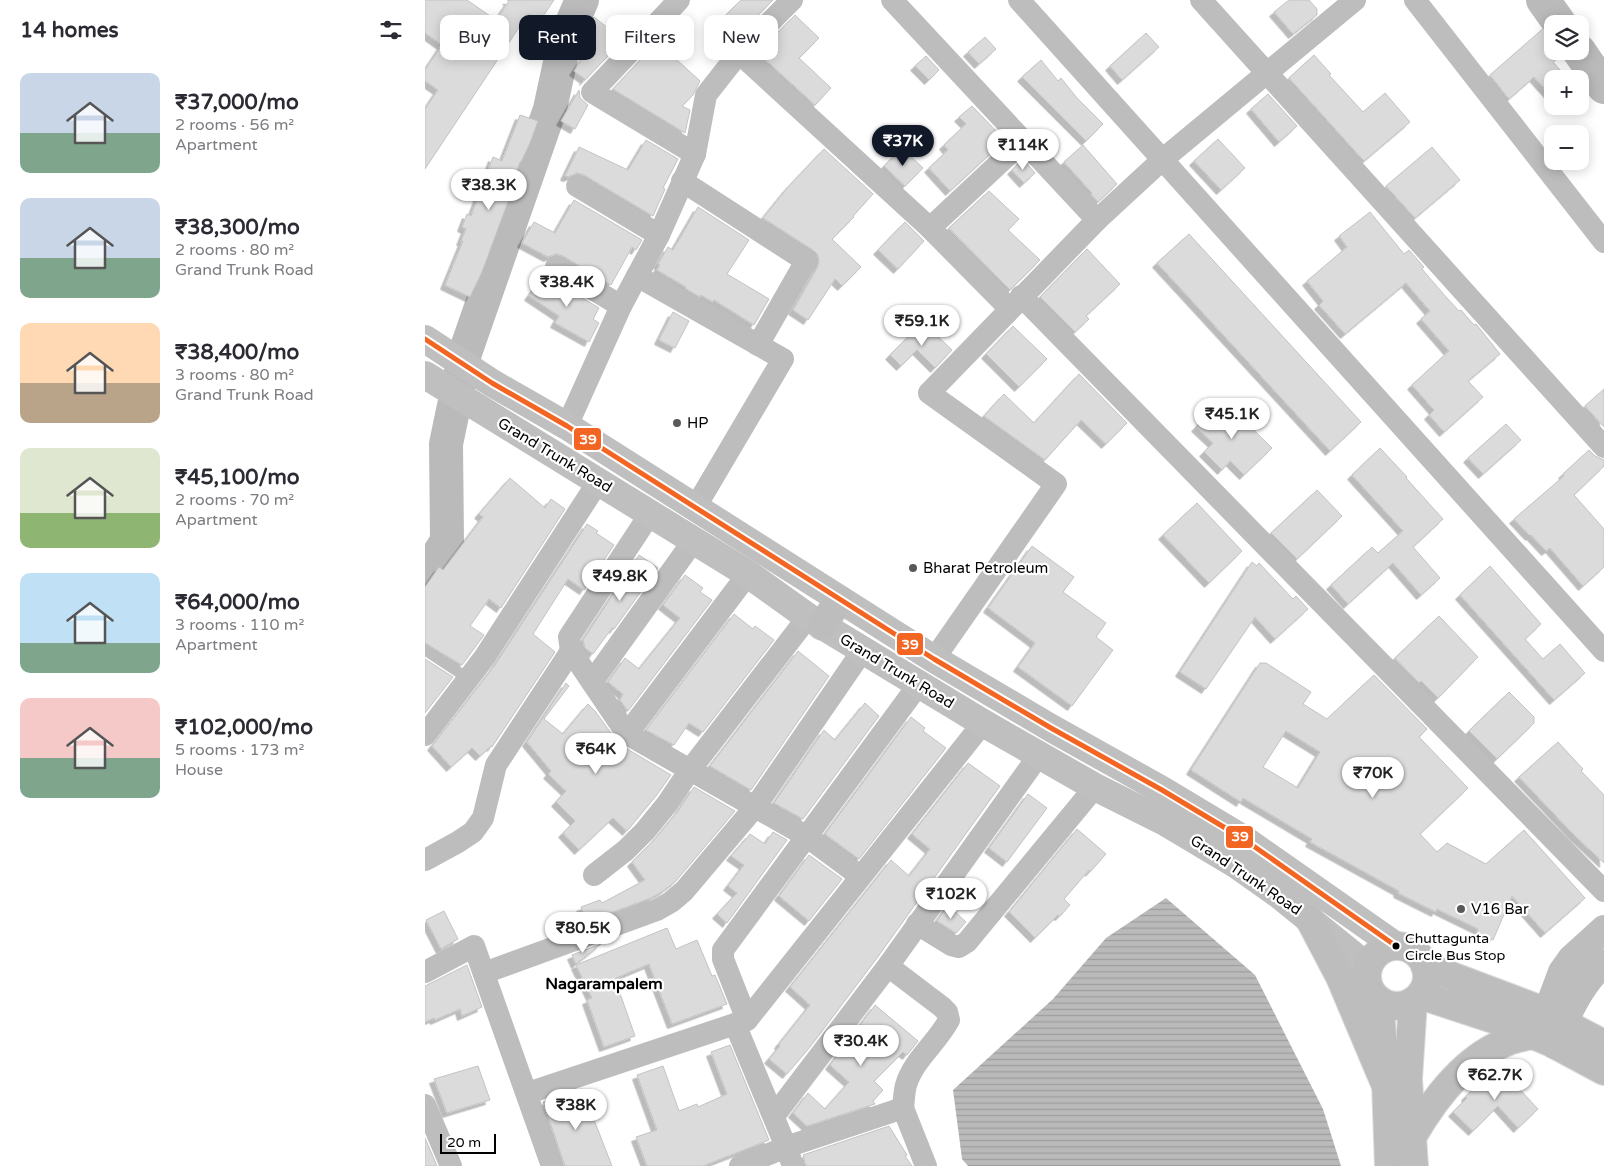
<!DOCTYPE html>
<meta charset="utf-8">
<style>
:root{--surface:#fff;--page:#f2f2f3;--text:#2b2b33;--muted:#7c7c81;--accent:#111827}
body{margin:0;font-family:"Varela Round",sans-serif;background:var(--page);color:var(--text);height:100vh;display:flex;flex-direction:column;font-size:19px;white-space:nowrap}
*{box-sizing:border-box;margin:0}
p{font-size:16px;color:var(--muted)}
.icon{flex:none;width:28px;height:28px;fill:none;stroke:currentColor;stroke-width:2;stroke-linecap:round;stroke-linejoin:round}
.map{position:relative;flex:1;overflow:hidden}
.panel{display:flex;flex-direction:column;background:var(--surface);width:425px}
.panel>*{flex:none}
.hud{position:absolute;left:15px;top:15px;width:475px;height:45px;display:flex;gap:10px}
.controls{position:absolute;left:1119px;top:15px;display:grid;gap:10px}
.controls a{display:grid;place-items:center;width:45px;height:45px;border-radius:10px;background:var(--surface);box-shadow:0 2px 12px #0003;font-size:25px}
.scale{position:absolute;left:15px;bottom:12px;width:56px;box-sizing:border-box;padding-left:5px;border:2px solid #000;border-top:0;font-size:14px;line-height:18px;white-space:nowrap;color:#000;-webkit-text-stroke:4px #fff;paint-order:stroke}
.price{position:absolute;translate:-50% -42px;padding:0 11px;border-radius:18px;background:#fff;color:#222;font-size:16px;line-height:32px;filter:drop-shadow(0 1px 2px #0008)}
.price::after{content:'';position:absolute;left:50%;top:30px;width:15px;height:11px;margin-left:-8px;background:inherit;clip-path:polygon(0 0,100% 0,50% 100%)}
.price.current{background:var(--accent);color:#fff}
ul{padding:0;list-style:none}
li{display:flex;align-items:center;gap:15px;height:125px;padding:0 20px}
li span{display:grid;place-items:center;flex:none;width:140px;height:100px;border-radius:10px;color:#555}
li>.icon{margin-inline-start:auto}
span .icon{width:60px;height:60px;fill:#fffc;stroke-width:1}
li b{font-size:21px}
h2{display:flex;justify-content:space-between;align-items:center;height:60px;padding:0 20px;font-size:21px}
.tag{padding:0 18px;border-radius:10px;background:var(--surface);box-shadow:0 2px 12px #0003;font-size:18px;line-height:45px}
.tag.current{background:var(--accent);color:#fff}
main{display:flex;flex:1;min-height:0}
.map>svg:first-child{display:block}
.water{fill:url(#water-rules)}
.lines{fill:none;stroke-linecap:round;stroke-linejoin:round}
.river{stroke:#bababa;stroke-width:34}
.building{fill:#dbdbdb;stroke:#c3c3c3;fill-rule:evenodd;filter:url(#shadow)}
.primary-casing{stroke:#dbdbdb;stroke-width:30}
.trunk-casing{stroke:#dbdbdb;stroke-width:30}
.service{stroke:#bdbdbd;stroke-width:11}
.minor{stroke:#bdbdbd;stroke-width:22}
.tertiary{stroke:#bdbdbd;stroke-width:28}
.secondary{stroke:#bfbfbf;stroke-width:28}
.primary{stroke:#bdbdbd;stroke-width:28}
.trunk{stroke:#bdbdbd;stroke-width:28}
.bus-1-casing{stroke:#fff;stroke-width:9}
.bus-1{stroke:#f26522;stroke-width:5}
.poi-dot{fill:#595959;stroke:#fff;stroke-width:2}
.bus-dot{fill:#000;stroke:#fff;stroke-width:2}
.labels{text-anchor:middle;stroke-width:4.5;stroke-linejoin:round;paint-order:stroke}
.bus-label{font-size:14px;fill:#000;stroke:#fff;text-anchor:start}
.poi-label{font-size:15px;fill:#000;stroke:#fff;text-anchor:start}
.street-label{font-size:15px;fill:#000;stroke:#fff}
.neighbourhood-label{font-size:16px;font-weight:bold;fill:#000;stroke:#fff}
.line-badge{stroke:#fff;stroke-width:2}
.badge-label{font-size:14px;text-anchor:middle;font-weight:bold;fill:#fff}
</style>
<main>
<section class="panel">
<h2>14 homes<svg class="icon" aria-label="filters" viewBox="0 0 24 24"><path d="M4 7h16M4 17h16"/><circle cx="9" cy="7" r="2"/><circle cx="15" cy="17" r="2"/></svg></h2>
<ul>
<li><span style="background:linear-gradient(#c9d6e8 60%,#7fa58c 0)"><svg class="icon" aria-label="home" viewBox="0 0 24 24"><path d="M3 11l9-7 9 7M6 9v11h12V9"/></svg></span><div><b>₹37,000/mo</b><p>2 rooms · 56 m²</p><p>Apartment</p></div></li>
<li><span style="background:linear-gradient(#c9d6e8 60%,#7fa58c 0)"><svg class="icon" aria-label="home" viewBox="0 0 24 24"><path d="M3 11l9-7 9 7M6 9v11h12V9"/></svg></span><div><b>₹38,300/mo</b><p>2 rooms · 80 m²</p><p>Grand Trunk Road</p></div></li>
<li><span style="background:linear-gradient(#ffd9b3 60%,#b9a48a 0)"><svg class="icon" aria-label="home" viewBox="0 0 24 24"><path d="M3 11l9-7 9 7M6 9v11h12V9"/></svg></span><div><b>₹38,400/mo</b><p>3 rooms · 80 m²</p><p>Grand Trunk Road</p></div></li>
<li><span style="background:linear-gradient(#dfe7d0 65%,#8fb573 0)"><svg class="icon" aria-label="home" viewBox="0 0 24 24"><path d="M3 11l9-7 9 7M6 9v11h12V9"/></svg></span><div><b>₹45,100/mo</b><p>2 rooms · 70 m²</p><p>Apartment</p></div></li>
<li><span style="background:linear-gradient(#bfe0f5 70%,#7fa58c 0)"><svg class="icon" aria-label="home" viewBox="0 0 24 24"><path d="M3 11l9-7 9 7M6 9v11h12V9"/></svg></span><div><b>₹64,000/mo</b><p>3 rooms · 110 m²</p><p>Apartment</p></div></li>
<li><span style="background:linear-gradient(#f6c9c9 60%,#7fa58c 0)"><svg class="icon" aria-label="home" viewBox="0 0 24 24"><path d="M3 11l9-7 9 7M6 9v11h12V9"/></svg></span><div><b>₹102,000/mo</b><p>5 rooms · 173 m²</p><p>House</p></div></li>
</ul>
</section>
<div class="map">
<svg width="1179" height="1166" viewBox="0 0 1179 1166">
<defs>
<pattern id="water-rules" width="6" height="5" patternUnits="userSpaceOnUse" patternTransform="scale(1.25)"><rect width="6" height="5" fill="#bababa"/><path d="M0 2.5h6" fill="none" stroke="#9e9e9e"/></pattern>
<filter id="shadow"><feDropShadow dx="-4.5" dy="4.5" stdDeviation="0" flood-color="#0004"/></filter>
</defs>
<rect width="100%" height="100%" fill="#fff"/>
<path class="water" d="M741,898L830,975L898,1109L916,1166H543L537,1159L528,1090L628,999L681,938Z"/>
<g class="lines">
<g class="river">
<path d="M1118,0L1135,24"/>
<path d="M1154,51L1179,87"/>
<path d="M0,572L5,568L22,541L21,444L40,353L125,109L140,39L157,0"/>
</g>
</g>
<g class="building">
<path d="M0,0H42L71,20L84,1L82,0H129L114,22L103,14L0,169V109L13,90L0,81V70L17,45L0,33Z"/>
<path d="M316,0H348L301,48L284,32Z"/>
<path d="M864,0H884L892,9V15L868,34L849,12Z"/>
<path d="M370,15L394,38L374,58L406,88L390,105L333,53Z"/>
<path d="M169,17L198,40L159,81L160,79L149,71L166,46L154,36Z"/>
<path d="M1128,20V51H1140L1128,62L1143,79H1128V98L1109,77L1084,99L1065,75Z"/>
<path d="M250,23L269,41L251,59L275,81L268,95L257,106L265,110L260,133L188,89Z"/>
<path d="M721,33L734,47L697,80L685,66Z"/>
<path d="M560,37L571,49L554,64L543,52Z"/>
<path d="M889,55L906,74L904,75L938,112L960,93L985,122L939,161L864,78Z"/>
<path d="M501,56L514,70L504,80L490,66Z"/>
<path d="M616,60L633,81L636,78L652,98L678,124L661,141L597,77Z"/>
<path d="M154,90L155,98L163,105L150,129L136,121Z"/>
<path d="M843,94L872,126L854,142L826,109Z"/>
<path d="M547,106L580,140L525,191L504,168L523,150L519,145L541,124L534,117Z"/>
<path d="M95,115L113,121L105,143L96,162H95L85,190L87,191L57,272L45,297L20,285L38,241H36L41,229L37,227L42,214L46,216L68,157L77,161Z"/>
<path d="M793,139L820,168L796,190L769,161Z"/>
<path d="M221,140L253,159L238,188L240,189L228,216L159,175L152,173L143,177L140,176L154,147L203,170Z"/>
<path d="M658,145L692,184L673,202L666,194L667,193L639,162Z"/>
<path d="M1007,147L1035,180L990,218L961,186Z"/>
<path d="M477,148L498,168L480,186L459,166Z"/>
<path d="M399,149L448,194L428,216L429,217L407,239L436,267L417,286L410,279L383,320L368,310L392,268L394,262L393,255L388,250L338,218L363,187Z"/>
<path d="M598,159L610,173L599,183L587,170Z"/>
<path d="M564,191L594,219L583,230L615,260L585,290L524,228Z"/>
<path d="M149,200L217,240L211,250L207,247L186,285L138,256L131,254L123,257L97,243L109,222L130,233Z"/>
<path d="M273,207L324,240L302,274L344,299L329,325L289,300L288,302L276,295L275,297L260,288L261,287L232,270L235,265L233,264L243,247L248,250Z"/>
<path d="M945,212L979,254L984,250L999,267L997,269L1021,297L1034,311L1036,310L1049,325L1051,324L1075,354L1043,381L1058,397L1019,432L1004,415L1009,410L987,385L1024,351L996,319L1005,311L981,283L920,334L894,305L898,301L882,281L922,247L914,236Z"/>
<path d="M480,222L499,241L473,269L453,250Z"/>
<path d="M764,234L936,422L905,451L732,263Z"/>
<path d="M662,249L695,284L661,316L664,319L650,332L615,297Z"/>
<path d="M120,273L124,278L174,308L168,319L174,323L164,342L130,323L134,316L104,296Z"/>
<path d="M248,312L264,321L250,348L234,340Z"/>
<path d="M498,322L527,350L510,368L492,350L476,366L465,355Z"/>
<path d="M588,326L622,359L594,387L561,354Z"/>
<path d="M654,374L702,423L681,444L656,420L620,460L559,416L579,394L609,423Z"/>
<path d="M1179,389V427L1160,406Z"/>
<path d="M798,400L847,448L819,475L805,461L797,470L779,452L788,443L771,427Z"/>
<path d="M1081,424L1096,440L1058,474L1043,458Z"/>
<path d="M955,448L982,477L981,478L1018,519L988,547L1015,578L996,595L968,563L923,604L906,585L947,547L953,553L978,531L927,475Z"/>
<path d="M1164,450L1170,456L1179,460V466L1149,495L1179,529V567L1158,586L1125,548L1121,551L1106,535L1105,536L1089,519L1139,476L1138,474Z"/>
<path d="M85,478L120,508L126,499L140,509L76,608L64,599L45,626L59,635L37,665L0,643V587L14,567L18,570L58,517L54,514Z"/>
<path d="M892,490L917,516L872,559L846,533Z"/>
<path d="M772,503L817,551L784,583L738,535Z"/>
<path d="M162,524L173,531L171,533L189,545L159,590L143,579L108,634L130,652L67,747L66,746L55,756L47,748L26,767L7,746L70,665Z"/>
<path d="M607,546L649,577L638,592L681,623L671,637L688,650L647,706L593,667L610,643L563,608Z"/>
<path d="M214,555L233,568L189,629L187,628L168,654L160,648L158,640Z"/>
<path d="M827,562L832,566L834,563L868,599L871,596L883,609L850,639L830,617L781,689L755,672Z"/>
<path d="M1065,566L1116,624L1100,639L1118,659L1135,644L1160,673L1129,700L1035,595Z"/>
<path d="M260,575L278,588L275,592L287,600L203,711L195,700L198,694L183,682L200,658L214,669L255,618L238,605Z"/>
<path d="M309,614L328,629L330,626L349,640L278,732L264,723L249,745L221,730Z"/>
<path d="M1014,616L1053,657L1013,698L996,681L994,683L970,658Z"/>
<path d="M373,651L404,676L326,790L285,766Z"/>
<path d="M0,659L28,677L0,713Z"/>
<path d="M835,663H841L886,692L878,704L902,719L949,675L1002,729L994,737L1043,788L995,834L1012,852L1022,843L1061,864L1099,830L1160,898L1120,933L1087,896L1068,940L1052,933L1053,929L1012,909L1011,912L973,893L974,891L885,842L887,839L818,798L816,802L766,770ZM861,731L895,752L873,788L838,767Z"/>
<path d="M141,683L144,686L119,719L138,734L163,704L170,711L194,744L246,775L231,796L202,831L188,818L154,850L138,833L150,821L131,802L141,791L123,774L126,771L102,742Z"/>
<path d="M1084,692L1109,717V723L1072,759L1044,731Z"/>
<path d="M440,703L454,716L378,819L349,803L399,730L410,740Z"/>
<path d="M486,717L500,728L498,731L521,748L434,859L400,834Z"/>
<path d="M1133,742L1158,769L1156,771L1179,795V863L1149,835L1094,777Z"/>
<path d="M543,763L575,786L452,958L385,1047L362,1074L344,1059L355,1046L354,1044L385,1005L365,987L466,860L484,876L505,849L487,834Z"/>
<path d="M269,787L310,811L250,882L238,891L226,898L161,922L156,907L175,900L177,903L220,880L207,862L230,839L253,811Z"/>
<path d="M603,794L622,808L582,862L564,848Z"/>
<path d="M652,829L681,854L665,872L664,870L639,899L645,905L635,916L633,915L610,938L584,912Z"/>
<path d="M348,832L362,840L302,923L292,914L312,893L303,886L319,865L306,856L325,834L340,844Z"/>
<path d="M384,855L417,879L384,921L354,896Z"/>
<path d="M523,905L541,922L531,933L512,921Z"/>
<path d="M19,911L33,939L16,949L1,920Z"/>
<path d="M242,928L251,949L272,940L287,976L290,975L302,1004L247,1024L224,964L191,978L193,981L191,982L210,1036L179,1047L162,1000L167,998L151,965Z"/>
<path d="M176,944L170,949L151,964L147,955Z"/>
<path d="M42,965L57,1007L37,1016L35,1009L10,1020L9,1018L0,1022V986Z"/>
<path d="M450,1005L493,1041L482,1055L478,1052L449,1081L458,1090L448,1101L450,1104L382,1126L368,1113L383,1093L400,1109L424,1082L405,1065Z"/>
<path d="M305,1045L344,1140L278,1166H222L211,1137L232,1130L212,1075L238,1066L254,1111L272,1104L273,1107L302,1094L286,1052Z"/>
<path d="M53,1066L65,1100L22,1113L9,1079Z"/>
<path d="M1073,1066L1113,1109L1093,1128L1073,1106L1048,1131L1028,1112L1042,1098L1041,1096Z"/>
<path d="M157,1089L187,1166H140L118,1102Z"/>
<path d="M464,1126L482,1155L480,1156L487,1166H381L378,1155Z"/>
<path d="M0,1138L12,1166H0Z"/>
</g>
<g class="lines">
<g class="primary-casing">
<path id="primary" d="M397,626L414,600"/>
</g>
<g class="trunk-casing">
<g id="trunk">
<path d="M885,920L915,977L961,1086"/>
<circle cx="972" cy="976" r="30"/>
<path d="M1000,966L1106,1006L1179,1044"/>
<path d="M995,995L1071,1020L1125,1042L1179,1071"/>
<path d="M954,1000L961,1082L964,1166"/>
<path d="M988,1001L983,1079L989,1166"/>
<path d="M987,1137C1009,1099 1041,1056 1084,1041C1092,1038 1099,1037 1107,1035"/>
</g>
</g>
<path class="service" d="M0,650L44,679"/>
<g class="minor">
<path d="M254,0L167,92L270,154"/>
<path d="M467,0L672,220"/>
<path d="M594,0L1179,651"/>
<path d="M776,0L1179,447"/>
<path d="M990,0L1179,242"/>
<path d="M314,53L505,228L585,309"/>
<path d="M257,181L381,261L333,345"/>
<path d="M152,186L234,235"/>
<path d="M505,228L598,141"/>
<path d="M131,267L196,306"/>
<path d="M212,276L358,359L270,508"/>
<path d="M596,296L1179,891"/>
<path d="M142,426L196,306L234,235L270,154L281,95L314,53L367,0"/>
<path d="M146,651L144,637L225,514"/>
<path d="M509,659L631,484L504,393L672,220L737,160L930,0"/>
<path d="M167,682L269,540"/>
<path d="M202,734L323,574"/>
<path d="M0,735L59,658L173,482"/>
<path d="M0,860L33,842L48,832L58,818L71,765L146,651L202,734L381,836L435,876"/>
<path d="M169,875L201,850L220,831L242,804L265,770L383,617"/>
<path d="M492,924L526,945L534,947L542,942L670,787"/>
<path d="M463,966L517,1007L522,1012L524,1020C512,1043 489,1059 481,1085C479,1092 479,1101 478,1108"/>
<path d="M0,972L49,946L127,1166"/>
<path d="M59,973L232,910L246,902L259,891L330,807L438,650"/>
<path d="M322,1020L298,959V950L494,684"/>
<path d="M310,1024L361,1147L368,1166"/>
<path d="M103,1093L322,1020L558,723"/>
<path d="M0,1105L26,1166"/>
<path d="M349,1116L463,966L614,755"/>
<path d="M315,1166L361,1147L478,1108L501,1166"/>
</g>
<g class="tertiary">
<path d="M1113,1036L1137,972L1147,958L1179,929"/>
<path d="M1130,1045C1142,1014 1155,985 1179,963"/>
</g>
<g class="secondary">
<path d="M0,339L67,383L142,426L509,659L626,728L737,790L817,838L971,946"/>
<path d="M0,375L323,574L383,617L558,723L670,787L740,822L812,865L853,894L943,967"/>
</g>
<use href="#primary" class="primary"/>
<use href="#trunk" class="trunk"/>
<g class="bus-1-casing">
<path id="bus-1" d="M0,339L67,383L142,426L509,659L626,728L737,790L817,838L971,946"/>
</g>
<use href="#bus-1" class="bus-1"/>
</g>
<g class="poi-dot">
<circle cx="252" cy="423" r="5"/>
<circle cx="488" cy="568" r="5"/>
<circle cx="1036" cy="909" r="5"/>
</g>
<circle class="bus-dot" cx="971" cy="946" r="4.5"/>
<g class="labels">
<g class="bus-label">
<text x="980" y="943">Chuttagunta<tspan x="980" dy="17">Circle Bus Stop</tspan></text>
</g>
<g class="poi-label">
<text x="262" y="428">HP</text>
<text x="498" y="573">Bharat Petroleum</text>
<text x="1046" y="914">V16 Bar</text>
</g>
<g class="street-label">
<text transform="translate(130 455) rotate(31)" y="5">Grand Trunk Road</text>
<text transform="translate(472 671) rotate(31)" y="5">Grand Trunk Road</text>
<text transform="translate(821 875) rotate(34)" y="5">Grand Trunk Road</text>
</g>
<g class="neighbourhood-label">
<text x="179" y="989">Nagarampalem</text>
</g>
</g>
<g class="line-badge">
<rect x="148" y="427" width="29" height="24" rx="5" fill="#f26522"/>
<rect x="471" y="632" width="28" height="24" rx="5" fill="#f26522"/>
<rect x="800" y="825" width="29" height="24" rx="5" fill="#f26522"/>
</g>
<g class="badge-label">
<text x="163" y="444">39</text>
<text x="485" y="649">39</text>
<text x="815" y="841">39</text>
</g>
</svg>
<div class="controls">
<a><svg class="icon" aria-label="layers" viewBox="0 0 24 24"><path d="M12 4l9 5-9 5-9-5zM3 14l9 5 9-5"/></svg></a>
<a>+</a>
<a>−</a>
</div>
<div class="scale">20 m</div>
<b class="price current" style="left:478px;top:167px">₹37K</b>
<b class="price" style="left:598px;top:171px">₹114K</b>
<b class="price" style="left:64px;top:211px">₹38.3K</b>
<b class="price" style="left:142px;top:308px">₹38.4K</b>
<b class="price" style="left:497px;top:347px">₹59.1K</b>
<b class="price" style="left:807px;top:440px">₹45.1K</b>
<b class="price" style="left:195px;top:602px">₹49.8K</b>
<b class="price" style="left:171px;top:775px">₹64K</b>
<b class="price" style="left:948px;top:799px">₹70K</b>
<b class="price" style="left:526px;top:920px">₹102K</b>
<b class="price" style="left:158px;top:954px">₹80.5K</b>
<b class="price" style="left:436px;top:1067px">₹30.4K</b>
<b class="price" style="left:1070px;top:1101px">₹62.7K</b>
<b class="price" style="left:151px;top:1131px">₹38K</b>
<div class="hud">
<a class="tag">Buy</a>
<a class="tag current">Rent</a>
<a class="tag">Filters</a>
<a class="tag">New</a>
</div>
</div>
</main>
